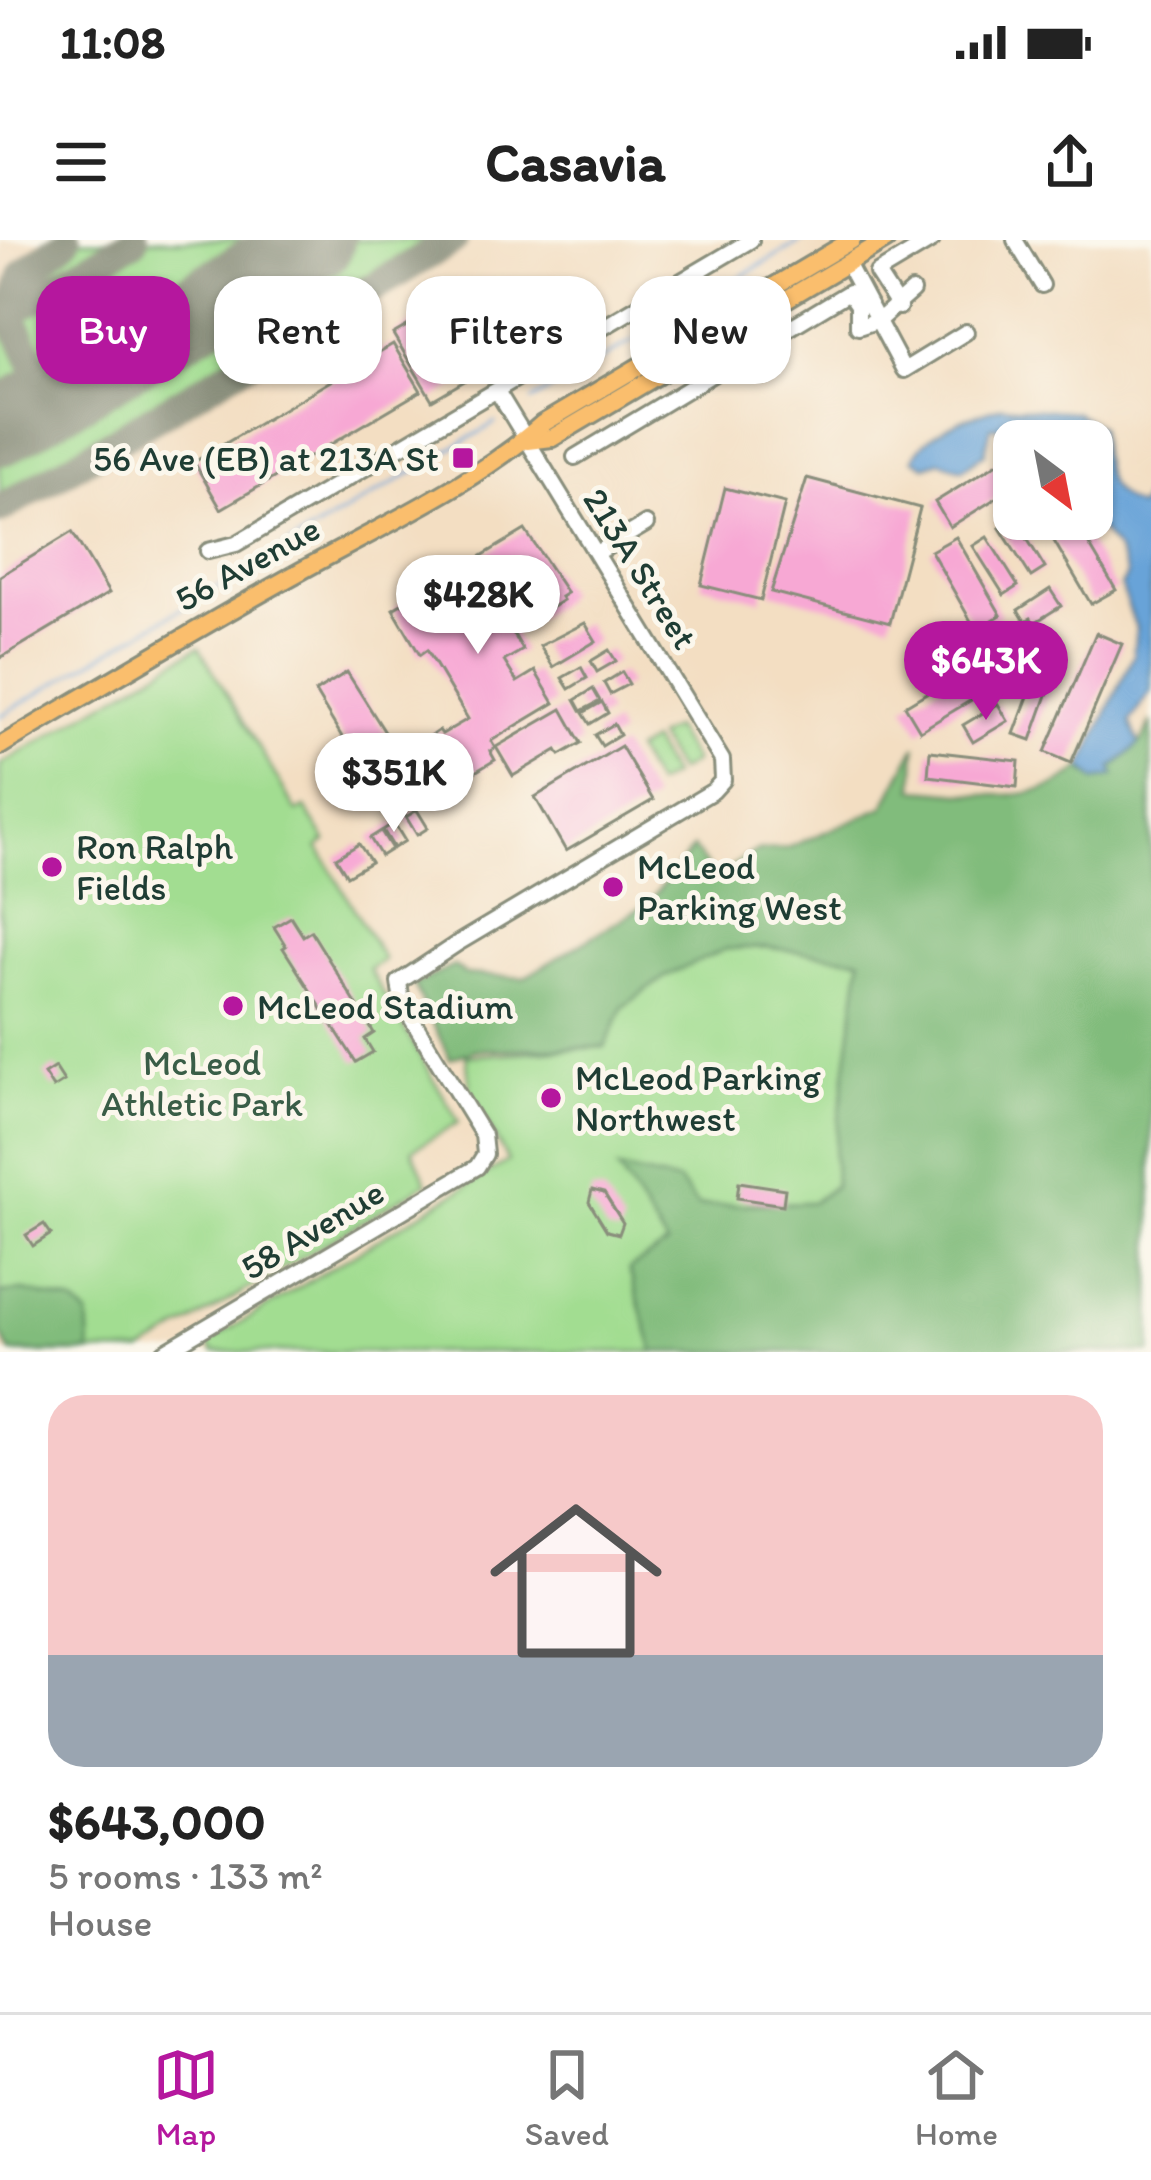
<!DOCTYPE html>
<meta charset="utf-8">
<style>
:root{--surface:#fff;--page:#f2f2f2;--text:#222;--muted:#767676;--line:#e0e0e0;--accent:#b5179e}
body{margin:0;font-family:Itim,sans-serif;background:var(--page);color:var(--text);height:100vh;display:flex;flex-direction:column;font-size:45px;white-space:nowrap}
*{box-sizing:border-box;margin:0}
p{font-size:39px;color:var(--muted)}
.icon{flex:none;width:66px;height:66px;fill:none;stroke:currentColor;stroke-width:2;stroke-linecap:round;stroke-linejoin:round}
.map{position:relative;height:1112px;overflow:hidden}
.drawer{display:flex;flex-direction:column;background:var(--surface);flex:1}
.drawer>*{flex:none}
.guide{position:absolute;left:36px;top:36px;width:1080px;height:108px;display:flex;gap:24px}
.needle{width:78px;rotate:148deg}
.buttons{position:absolute;left:993px;top:180px;display:grid;gap:24px}
.buttons a{display:grid;place-items:center;width:120px;height:120px;border-radius:24px;background:var(--surface);box-shadow:0 3px 9px #0004;font-size:60px}
.price{position:absolute;translate:-50% -102px;padding:0 27px;border-radius:42px;background:#fff;color:#222;font-size:39px;line-height:78px;filter:drop-shadow(0 3px 6px #0008)}
.price::after{content:'';position:absolute;left:50%;top:72px;width:36px;height:27px;margin-left:-18px;background:inherit;clip-path:polygon(0 0,100% 0,50% 100%)}
.price.current{background:var(--accent);color:#fff}
ul{padding:0;list-style:none}
li{display:grid;align-content:center;gap:24px;height:636px;padding:0 48px}
li+li{border-top:3px solid var(--line)}
li span{display:grid;place-items:center;height:372px;border-radius:36px;color:#555}
li>.icon{margin-inline-start:auto}
span .icon{width:216px;height:216px;fill:#fffc;stroke-width:1}
li b{font-size:51px}
.pill{padding:0 42px;border-radius:36px;background:var(--surface);box-shadow:0 3px 9px #0004;font-size:42px;line-height:108px}
.pill.current{background:var(--accent);color:#fff}
.status{display:flex;justify-content:space-between;align-items:center;height:84px;padding:0 60px;background:var(--surface);direction:ltr}
.status svg{height:33px;fill:currentColor}
header{display:flex;justify-content:space-between;align-items:center;height:156px;padding:0 48px;background:var(--surface);font-size:54px;font-weight:700}
.tabs{display:flex;justify-content:space-around;align-items:center;height:168px;border-top:3px solid var(--line);background:var(--surface);font-size:33px;color:var(--muted)}
.tabs a{display:grid;justify-items:center;gap:6px}
.tabs .current{color:var(--accent)}
.map>svg:first-child{display:block}
.green{fill:#a2dd91;stroke:#608d62;stroke-width:3}
.forest{fill:#81bc7b;stroke:#507c58;stroke-width:3}
.water{fill:#68a3d8;stroke:#447086;stroke-width:3}
.lines{fill:none;stroke-linecap:round;stroke-linejoin:round}
.stream{stroke:#68a3d8;stroke-width:3}
.taxiway{stroke:#898e7b;stroke-width:30}
.runway{stroke:#898e7b;stroke-width:78}
.building{fill:#f7a8d4}
.minor-casing{stroke:#898e7b;stroke-width:20}
.major-casing{stroke:#898e7b;stroke-width:22}
.minor{stroke:#fff;stroke-width:14}
.major{stroke:#fabe6d;stroke-width:16}
.poi-dot{fill:#b5179e;stroke:#fbf7ec;stroke-width:4.5}
.labels{text-anchor:middle;stroke-width:10;stroke-linejoin:round;paint-order:stroke}
.poi-label{font-size:36px;fill:#1f3d34;stroke:#fbf7ec;text-anchor:start}
.street-label{font-size:36px;fill:#1f3d34;stroke:#fbf7ec}
.park-label{font-size:36px;fill:#395d47;stroke:#fbf7ec}
</style>
<div class="status"><b>11:08</b><svg viewBox="0 0 49 12"><path d="M0 12V9h3v3zM5 12V6h3v6zM10 12V3h3v9zM15 12V0h3v12zM26 1h20v11H26zM47 4h2v5h-2z"/></svg></div>
<header><svg class="icon" aria-label="menu" viewBox="0 0 24 24"><path d="M4 6h16M4 12h16M4 18h16"/></svg>Casavia<svg class="icon" aria-label="share" viewBox="0 0 24 24"><path d="M12 15V3M7 8l5-5 5 5M5 13v7h14v-7"/></svg></header>
<div class="map">
<svg width="1151" height="1112" viewBox="0 0 1151 1112">
<rect width="100%" height="100%" fill="#fbf7ec"/>
<filter id="ink" filterUnits="userSpaceOnUse"><feTurbulence type="fractalNoise" baseFrequency=".00833" numOctaves="2"/><feDisplacementMap in="SourceGraphic" scale="24" xChannelSelector="R" yChannelSelector="G"/><feConvolveMatrix kernelMatrix="1 2 1 2 8 2 1 2 1" color-interpolation-filters="sRGB"/></filter>
<filter id="wash" filterUnits="userSpaceOnUse"><feTurbulence type="fractalNoise" baseFrequency=".004" numOctaves="4" result="noise"/><feDisplacementMap in="SourceGraphic" scale="48" xChannelSelector="R" yChannelSelector="G"/><feGaussianBlur stdDeviation="2.7" result="paint"/><feColorMatrix in="noise" values="0 0 0 0 0 0 0 0 0 0 0 0 0 0 0 0 0 1.4 0 .05"/><feComposite in="paint" operator="in"/></filter>
<g filter="url(#wash)">
<rect width="100%" height="100%" fill="#f3dec2"/>
<g class="green">
<path d="M77,0H277L51,134L46,132C32,102 10,61 38,31C49,19 65,11 77,0Z"/>
<path d="M356,0H441L269,102L246,96L240,87L243,67Z"/>
<path d="M3,87L11,91L34,140L31,147L0,165V89Z"/>
<path d="M205,89L226,95L231,106L224,128L0,261V211Z"/>
<path d="M199,407L297,572L305,568L326,601L318,607L384,720L369,729L459,882L412,910L427,943L142,1112H11L0,1093V525Z"/>
<path d="M673,488L694,522L678,532L657,497Z"/>
<path d="M651,501L672,536L655,545L635,511Z"/>
<path d="M764,707L862,719L835,915V945L813,962L697,966L667,1005L655,1112H213L207,1103L508,921L471,853L466,816L604,807L623,767L666,736L726,709Z"/>
</g>
<g class="forest">
<path d="M1151,481V1112H654L629,1029L667,1005L618,929L679,942L698,966L813,962L835,946L834,915L861,719L764,707L726,709L666,736L623,767L605,807L475,810L450,819L414,745L454,726L465,734L524,738L648,663L693,608L715,637L756,611L788,608L884,567L916,506L914,549C970,552 1038,570 1082,527L1086,534H1115L1112,529L1142,501Z"/>
<path d="M24,1051L74,1063L88,1076L90,1112H11L0,1093V1053Z"/>
</g>
<path class="water" d="M1002,166L1075,172L1099,187C1102,222 1101,254 1139,267L1151,238V451L1130,482L1139,504L1112,528L1115,535L1096,540L1082,527L1133,416L1136,388L1121,346L1127,335L1118,312L1091,279L1092,201H1070L1058,191L991,187L985,213L962,229L940,221L925,226L913,219C926,190 972,175 1002,166Z"/>
<g class="lines">
<g class="stream">
<path d="M532,161L803,0"/>
<path d="M0,476L495,183"/>
</g>
<g class="taxiway">
<path d="M217,58L253,118"/>
<path d="M0,67L8,69L49,158"/>
<path d="M5,75L15,63L25,33L66,0"/>
<path d="M0,79L134,0"/>
<path d="M0,269L453,0"/>
</g>
<path class="runway" d="M0,187L316,0"/>
</g>
<g id="blocks">
<g class="building">
<path d="M509,39L541,93L496,120L464,67Z"/>
<path d="M419,79L424,87L434,81L468,139L432,160L393,94Z"/>
<path d="M393,104L421,151L221,269L194,222Z"/>
<path d="M1014,213V247L950,287L935,262Z"/>
<path d="M807,238L920,268L890,383L771,352Z"/>
<path d="M725,248L785,263L761,360L701,345Z"/>
<path d="M1015,279L1045,328L1031,337L1000,288Z"/>
<path d="M1041,279H1074L1116,350L1091,364Z"/>
<path d="M525,290L567,353L561,357L563,360L513,393L523,410L504,421L517,442L535,431L554,463L491,501L495,508L490,511L495,520L465,538L462,534L422,563L416,553L411,556L392,523L439,490L442,494L468,479L427,410L420,415L393,369Z"/>
<path d="M72,292L109,353L0,418V336Z"/>
<path d="M956,297L1001,375L976,390L931,311Z"/>
<path d="M987,297L1018,346L1004,355L973,306Z"/>
<path d="M1050,349L1061,366L1034,383L1031,378L1025,381L1018,370Z"/>
<path d="M585,383L596,401L553,427L540,406Z"/>
<path d="M1096,393L1122,404L1071,523L1045,512Z"/>
<path d="M1050,397L1063,402L1054,422L1041,417Z"/>
<path d="M1016,399L1031,424L920,491L905,466Z"/>
<path d="M609,410L616,421L597,432L591,421Z"/>
<path d="M1040,424L1056,430L1031,500L1014,494Z"/>
<path d="M581,427L587,438L569,449L562,438Z"/>
<path d="M347,432L398,513L366,537L315,452Z"/>
<path d="M622,432L629,444L610,454L604,443Z"/>
<path d="M593,449L600,461L581,471L575,460Z"/>
<path d="M602,462L608,473L590,484L583,473Z"/>
<path d="M998,464L1008,481L973,502L963,485Z"/>
<path d="M562,469L581,503L560,515L557,510L513,536L496,507Z"/>
<path d="M614,484L620,495L602,506L595,495Z"/>
<path d="M621,506L653,560L566,611L535,557Z"/>
<path d="M930,511L1019,521L1017,547L928,536Z"/>
<path d="M417,570L428,588L417,595L406,577Z"/>
<path d="M394,583L405,601L394,608L383,590Z"/>
<path d="M381,591L392,609L381,616L370,598Z"/>
<path d="M359,604L371,622L347,636L336,618Z"/>
<path d="M291,677L303,696L311,691L374,793L365,799L373,812L356,822L283,708L286,706L274,687Z"/>
<path d="M55,827L64,841L53,848L44,834Z"/>
<path d="M739,942L785,949L783,965L737,958Z"/>
<path d="M592,950L604,953L623,983L619,994L607,991L589,962Z"/>
<path d="M44,984L51,994L33,1006L26,995Z"/>
</g>
</g>
</g>
<g filter="url(#ink)">
<use href="#blocks" fill-opacity="0" stroke="#898e7b" stroke-width="3"/>
<g class="lines">
<g class="minor-casing">
<g id="minor">
<path d="M1015,0L1042,45"/>
<path d="M847,23L904,130L966,92"/>
<path d="M899,67L877,33L932,0"/>
<path d="M575,217L849,52L858,65V87L879,80L912,51"/>
<path d="M208,311L236,304L751,0"/>
<path d="M597,313L646,284"/>
<path d="M164,1112L477,927L485,914L483,895L402,763L399,742L458,703L713,551L723,540L722,520L497,151"/>
</g>
</g>
<g class="major-casing">
<g id="major">
<path d="M527,201L552,198L886,0"/>
<path d="M0,506C100,447 199,387 301,331C380,287 476,243 542,184L852,0"/>
</g>
</g>
<use href="#minor" class="minor"/>
<use href="#major" class="major"/>
</g>
</g>
<g class="poi-dot">
<rect x="451" y="206" width="24" height="24" rx="6"/>
<circle cx="52" cy="627" r="12"/>
<circle cx="613" cy="647" r="12"/>
<circle cx="233" cy="766" r="12"/>
<circle cx="551" cy="858" r="12"/>
</g>
<g class="labels">
<g class="poi-label">
<text x="439" y="231" text-anchor="end">56 Ave (EB) at 213A St</text>
<text x="76" y="619">Ron Ralph<tspan x="76" dy="41">Fields</tspan></text>
<text x="637" y="639">McLeod<tspan x="637" dy="41">Parking West</tspan></text>
<text x="257" y="779">McLeod Stadium</text>
<text x="575" y="850">McLeod Parking<tspan x="575" dy="41">Northwest</tspan></text>
</g>
<g class="street-label">
<text transform="translate(247 323) rotate(-29)" y="13">56 Avenue</text>
<text transform="translate(641 328) rotate(58)" y="13">213A Street</text>
<text transform="translate(312 989) rotate(-31)" y="13">58 Avenue</text>
</g>
<g class="park-label">
<text x="202" y="835">McLeod<tspan x="202" dy="41">Athletic Park</tspan></text>
</g>
</g>
</svg>
<div class="buttons">
<a><svg class="needle" viewBox="-14 -14 28 28"><path d="M0-13l5 13h-10z" fill="#e53935"/><path d="M0 13l5-13h-10z" fill="#767676"/></svg></a>
</div>
<b class="price" style="left:478px;top:417px">$428K</b>
<b class="price current" style="left:986px;top:483px">$643K</b>
<b class="price" style="left:394px;top:595px">$351K</b>
<div class="guide">
<a class="pill current">Buy</a>
<a class="pill">Rent</a>
<a class="pill">Filters</a>
<a class="pill">New</a>
</div>
</div>
<section class="drawer">
<ul>
<li><span style="background:linear-gradient(#f6c9c9 70%,#9aa5b1 0)"><svg class="icon" aria-label="home" viewBox="0 0 24 24"><path d="M3 11l9-7 9 7M6 9v11h12V9"/></svg></span><div><b>$643,000</b><p>5 rooms · 133 m²</p><p>House</p></div></li>
</ul>
</section>
<nav class="tabs">
<a class="current"><svg class="icon" aria-label="map" viewBox="0 0 24 24"><path d="M3 6l6-2 6 2 6-2v14l-6 2-6-2-6 2zM9 4v14M15 6v14"/></svg>Map</a>
<a><svg class="icon" aria-label="saved" viewBox="0 0 24 24"><path d="M7 4h10v16l-5-4-5 4z"/></svg>Saved</a>
<a><svg class="icon" aria-label="home" viewBox="0 0 24 24"><path d="M3 11l9-7 9 7M6 9v11h12V9"/></svg>Home</a>
</nav>
